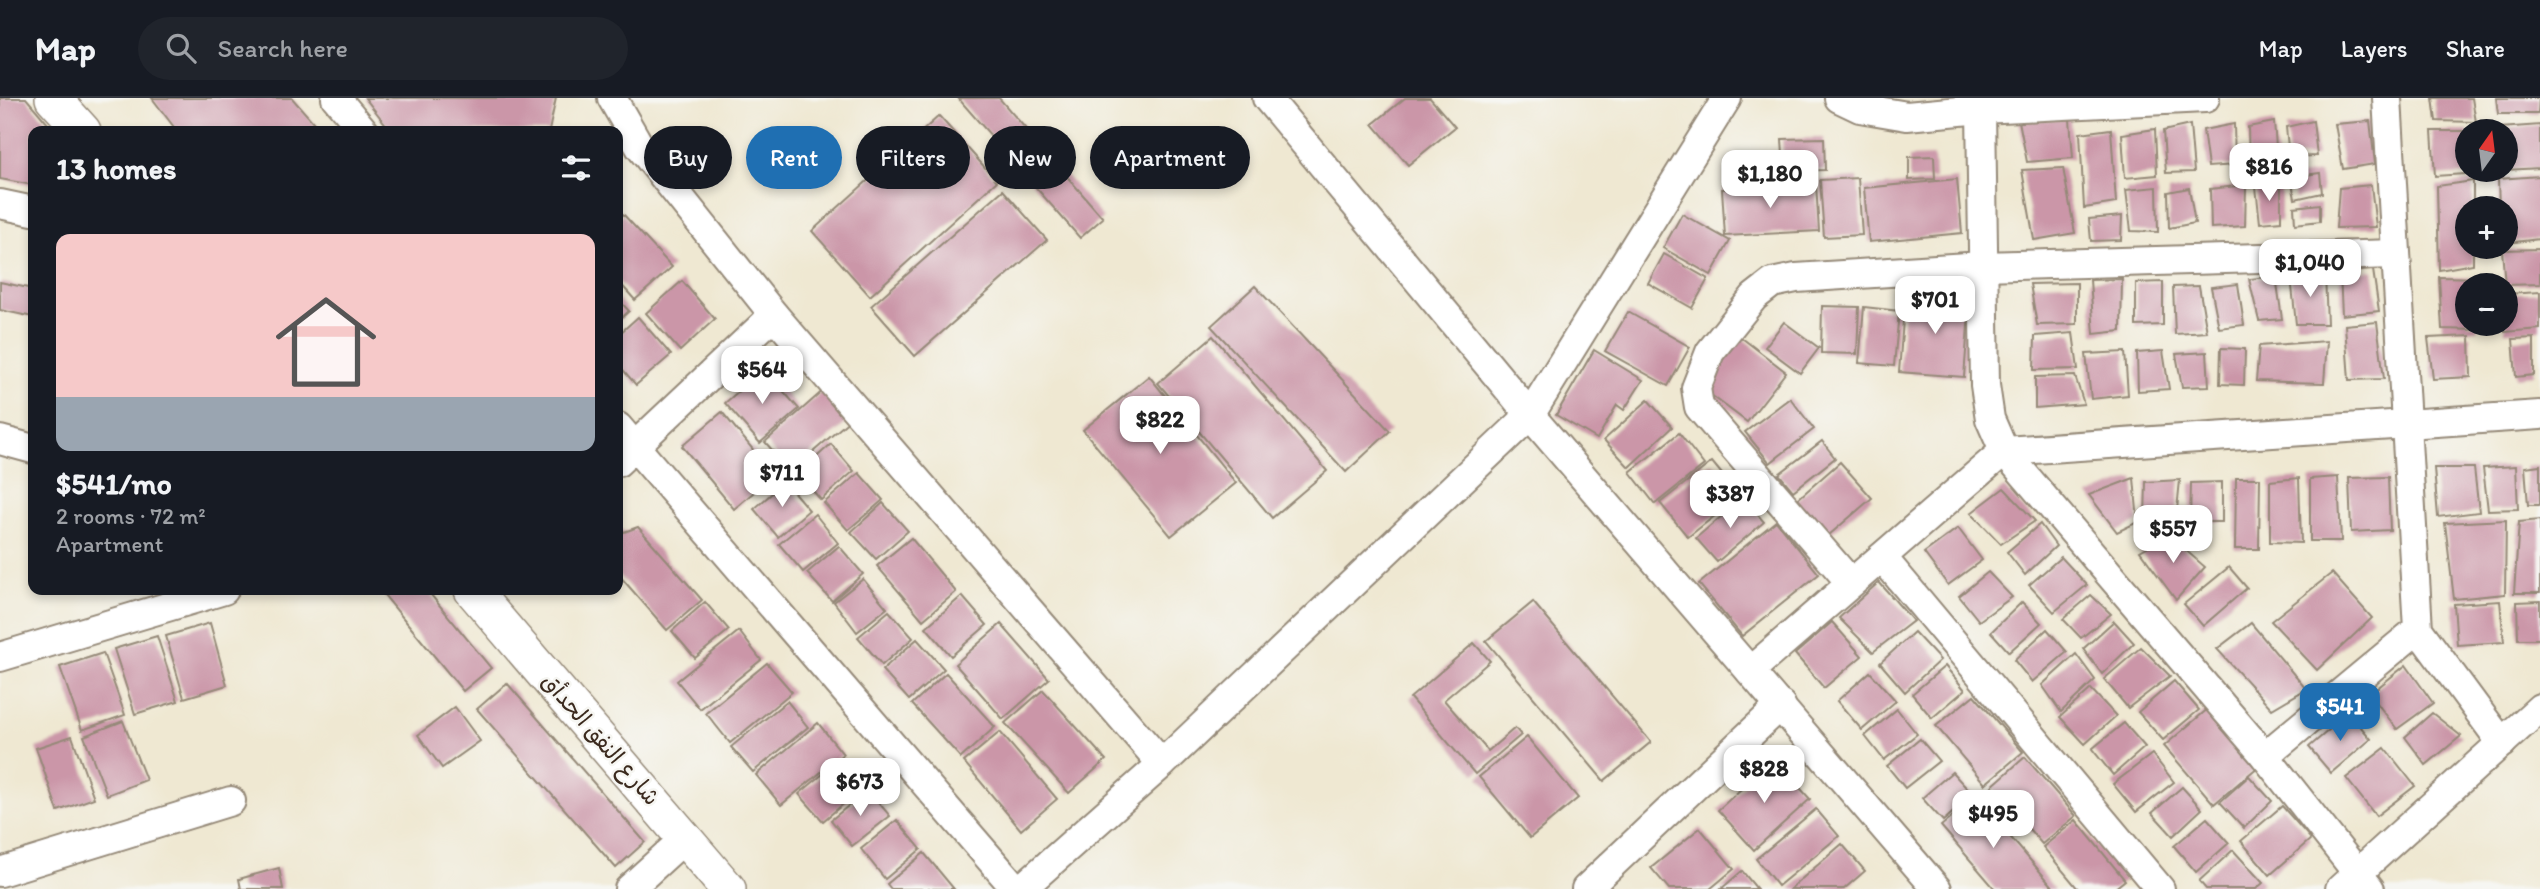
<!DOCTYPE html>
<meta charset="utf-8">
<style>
:root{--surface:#171b24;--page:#20242c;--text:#f1f3f6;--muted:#9ea1a6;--line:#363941;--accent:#1f6fb2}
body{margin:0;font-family:Itim,"Playpen Sans Arabic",sans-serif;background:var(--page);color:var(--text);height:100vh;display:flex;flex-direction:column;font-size:26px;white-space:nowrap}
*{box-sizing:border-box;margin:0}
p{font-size:23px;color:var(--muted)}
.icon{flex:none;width:38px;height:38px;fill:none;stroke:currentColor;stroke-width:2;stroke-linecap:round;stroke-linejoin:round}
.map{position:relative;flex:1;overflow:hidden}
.drawer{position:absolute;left:28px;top:28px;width:595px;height:469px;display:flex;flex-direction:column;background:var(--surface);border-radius:14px;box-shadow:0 4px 10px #0003}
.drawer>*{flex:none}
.top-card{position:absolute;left:644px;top:28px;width:665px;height:63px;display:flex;gap:14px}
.needle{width:46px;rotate:14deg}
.buttons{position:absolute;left:2455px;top:21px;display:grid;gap:14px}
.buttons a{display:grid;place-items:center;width:63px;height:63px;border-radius:50%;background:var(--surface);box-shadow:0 4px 10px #0003;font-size:35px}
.price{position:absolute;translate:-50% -60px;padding:0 16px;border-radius:14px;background:#fff;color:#222;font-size:23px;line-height:46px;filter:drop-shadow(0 2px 4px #0008)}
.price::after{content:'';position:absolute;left:50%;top:42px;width:21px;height:16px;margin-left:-10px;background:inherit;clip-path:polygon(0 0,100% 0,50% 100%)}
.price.on{background:var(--accent);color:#fff}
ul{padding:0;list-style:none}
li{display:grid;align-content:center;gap:14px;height:371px;padding:0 28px}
li span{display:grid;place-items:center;height:217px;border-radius:14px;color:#555}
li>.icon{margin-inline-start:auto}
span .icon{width:126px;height:126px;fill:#fffc;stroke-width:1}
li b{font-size:30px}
h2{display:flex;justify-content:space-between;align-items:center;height:84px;padding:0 28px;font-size:30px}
.tag{padding:0 24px;border-radius:32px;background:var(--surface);box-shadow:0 4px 10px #0003;font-size:24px;line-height:63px}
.tag.on{background:var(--accent);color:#fff}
header{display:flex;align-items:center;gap:42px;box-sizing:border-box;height:98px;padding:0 35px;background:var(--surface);border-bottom:2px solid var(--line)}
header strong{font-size:33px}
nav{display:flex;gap:38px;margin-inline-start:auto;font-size:24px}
.search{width:490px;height:63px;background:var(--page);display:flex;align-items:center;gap:18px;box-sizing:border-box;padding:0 24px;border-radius:38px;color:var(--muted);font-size:26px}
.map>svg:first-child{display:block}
.building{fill:#cb96a8}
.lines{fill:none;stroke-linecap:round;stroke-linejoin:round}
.minor-casing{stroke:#958978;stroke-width:32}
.major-casing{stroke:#958978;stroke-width:38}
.minor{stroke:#fff;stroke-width:28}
.major{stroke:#fff;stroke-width:35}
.labels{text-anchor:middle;stroke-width:5;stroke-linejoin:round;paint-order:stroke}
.street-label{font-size:23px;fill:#3b2a1e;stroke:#f6f6f2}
</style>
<header>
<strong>Map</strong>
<div class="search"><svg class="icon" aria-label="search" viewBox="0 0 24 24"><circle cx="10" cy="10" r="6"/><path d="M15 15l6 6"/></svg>Search here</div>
<nav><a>Map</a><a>Layers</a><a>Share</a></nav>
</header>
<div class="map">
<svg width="2540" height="791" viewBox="0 0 2540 791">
<rect width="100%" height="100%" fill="#f6f6f2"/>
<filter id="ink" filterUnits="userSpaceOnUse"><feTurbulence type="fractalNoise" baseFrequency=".0143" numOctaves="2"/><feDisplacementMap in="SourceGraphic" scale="14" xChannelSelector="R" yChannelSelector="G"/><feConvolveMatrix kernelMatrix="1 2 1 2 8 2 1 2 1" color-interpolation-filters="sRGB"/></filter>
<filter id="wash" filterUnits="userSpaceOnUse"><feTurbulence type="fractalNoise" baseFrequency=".00686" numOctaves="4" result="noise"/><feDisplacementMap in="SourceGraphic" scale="28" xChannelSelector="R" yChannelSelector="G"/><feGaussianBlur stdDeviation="1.57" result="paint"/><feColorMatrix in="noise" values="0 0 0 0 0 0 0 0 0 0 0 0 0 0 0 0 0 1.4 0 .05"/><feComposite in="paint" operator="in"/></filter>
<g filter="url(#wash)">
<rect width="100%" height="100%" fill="#efe8d2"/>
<g id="blocks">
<g class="building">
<path d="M0,0H26L54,33H33V87L0,81Z"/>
<path d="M152,0H292L321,33H177Z"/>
<path d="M365,0H556L549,33H391Z"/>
<path d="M958,0H999L1103,120L1080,140Z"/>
<path d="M1405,0H1430L1455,29L1408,67L1373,26Z"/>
<path d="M2433,0H2472L2476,24L2436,23Z"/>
<path d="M2496,0H2539L2538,16H2498Z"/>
<path d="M939,18L997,83L870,198L812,133Z"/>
<path d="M2070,21L2073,60L2027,64L2019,23Z"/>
<path d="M2313,23L2317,58L2289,59L2286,29Z"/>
<path d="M2370,23L2375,66L2343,71L2335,26Z"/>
<path d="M2274,24L2277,61L2249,66L2248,29Z"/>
<path d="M2234,26L2235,67L2208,69L2203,32Z"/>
<path d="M2190,27L2194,74L2166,75L2163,33Z"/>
<path d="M2540,27V70L2506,72V33H2500V30Z"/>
<path d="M2111,31L2116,105L2084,110L2080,35Z"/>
<path d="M2155,31L2157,77L2125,80L2122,36Z"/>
<path d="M2432,33H2468V72H2479L2480,75L2435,78Z"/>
<path d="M1824,40L1825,72L1784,73L1782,41Z"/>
<path d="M1934,58L1935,81L1909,82V59Z"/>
<path d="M2063,70L2075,135L2034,142L2022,72Z"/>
<path d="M2320,75L2322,95L2295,101L2291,79Z"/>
<path d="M2540,78L2539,141L2506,145V110H2499L2498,81Z"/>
<path d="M1858,80L1862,137L1824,139L1820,82Z"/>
<path d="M1957,81L1962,135L1869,144L1864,90Z"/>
<path d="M2473,83V110H2468V149H2473V166L2439,172L2437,88Z"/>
<path d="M1816,86L1819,133L1725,138L1722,91Z"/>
<path d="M2246,87L2245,128L2211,130L2210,91Z"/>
<path d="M2281,87V123L2260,125L2256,89Z"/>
<path d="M2371,87L2376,129L2336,130L2339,90Z"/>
<path d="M2157,89L2158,134L2131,133L2126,92Z"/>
<path d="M2189,90L2195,125L2169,130L2168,94Z"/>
<path d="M1003,92L1047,142L915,258L871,208Z"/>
<path d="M2320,106V123L2295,126L2294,109Z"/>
<path d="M623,116L672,169L635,202L618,183V120Z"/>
<path d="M1682,116L1730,143L1711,177L1663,150Z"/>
<path d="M2122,118L2121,142L2091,143L2089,121Z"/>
<path d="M2540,151V186L2505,187L2502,152Z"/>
<path d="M1664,156L1708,181L1692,210L1648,185Z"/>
<path d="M2373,172L2379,213L2342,217L2340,175Z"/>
<path d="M2325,176L2327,226H2296L2291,179Z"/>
<path d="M2276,178L2282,221L2259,223L2249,181Z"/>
<path d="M2439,179L2479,180V187H2468V226H2478L2477,232L2442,231Z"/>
<path d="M2122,181L2121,233L2094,236L2090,182Z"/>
<path d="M682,183L715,221L680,253L646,215Z"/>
<path d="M0,184L33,191V219L0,212Z"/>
<path d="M2163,184V227L2136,228V185Z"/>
<path d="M2077,185V226L2037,227L2030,186Z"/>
<path d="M2238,186L2244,227L2219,230L2211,189Z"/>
<path d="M1255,188L1390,333L1346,374L1211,228Z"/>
<path d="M2199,188L2207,234L2175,236L2173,189Z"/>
<path d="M2540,194V231L2505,234L2506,196Z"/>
<path d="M1905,196L1970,201L1964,279L1899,274Z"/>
<path d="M618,201L629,213L618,223Z"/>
<path d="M1822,208L1859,209L1857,256L1821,255Z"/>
<path d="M1864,209L1899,213L1894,268L1859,265Z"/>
<path d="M1628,214L1690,249L1668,288L1605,253Z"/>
<path d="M638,219L671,257L636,287L618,266V237Z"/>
<path d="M1784,224L1819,250L1800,275L1765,249Z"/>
<path d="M2377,224L2384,281L2349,282L2345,227Z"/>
<path d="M2073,235L2078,271L2034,272L2035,238Z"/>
<path d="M1738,237L1786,274L1747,324L1699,288Z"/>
<path d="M1213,238L1327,373L1272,420L1158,285Z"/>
<path d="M2470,238L2471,279L2433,281L2428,240Z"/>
<path d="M2534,240V277L2516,279L2513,241Z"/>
<path d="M2327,243L2324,285L2256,283L2259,248Z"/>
<path d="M2221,250L2245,251L2244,287L2220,286Z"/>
<path d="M1594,252L1643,282L1624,312L1617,307L1597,341L1556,317Z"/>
<path d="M2163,253L2169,291L2138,293L2137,255Z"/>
<path d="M2125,254L2128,297L2091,301L2086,256Z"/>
<path d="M2207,254L2209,288L2182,289L2176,256Z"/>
<path d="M764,271L799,311L760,345L725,305Z"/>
<path d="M1149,278L1236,385L1171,438L1083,332Z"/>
<path d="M2075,278L2084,306L2035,310V279Z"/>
<path d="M825,291L851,321L791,373L765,344Z"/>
<path d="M1790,300L1814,331L1770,365L1745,334Z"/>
<path d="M1648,302L1672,329L1629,369L1604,342Z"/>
<path d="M722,314L774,377L734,411L682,348Z"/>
<path d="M1679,335L1704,367L1655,406L1630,374Z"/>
<path d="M1822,343L1835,360L1793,393L1779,376Z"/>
<path d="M831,346L854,373L821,402L798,376Z"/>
<path d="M1712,364L1740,398L1688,439L1660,405Z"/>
<path d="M1840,364L1872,400L1822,443L1791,407Z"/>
<path d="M2540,367V407H2528L2525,369Z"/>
<path d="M2516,368L2518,411L2488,412L2483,370Z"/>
<path d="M2434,370H2474L2479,414L2438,419Z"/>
<path d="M859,375L883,402L848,432L824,405Z"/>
<path d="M2338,379L2341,443H2310V381Z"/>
<path d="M2388,379L2390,432L2351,434L2349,380Z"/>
<path d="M2134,380L2138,424L2117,434L2089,397Z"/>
<path d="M2236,380H2260L2259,451H2235Z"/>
<path d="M2299,380L2301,445L2270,444V383Z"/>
<path d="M2180,382L2176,422L2145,421L2146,384Z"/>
<path d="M785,384L809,412L778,439L754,411Z"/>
<path d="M2222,384V424H2190L2191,385Z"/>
<path d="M2004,390L2035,423L2001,446L1971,415Z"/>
<path d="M1743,400L1764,424L1717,464L1696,440Z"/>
<path d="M883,405L908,433L876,461L851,434Z"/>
<path d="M815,416L838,445L803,474L779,446Z"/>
<path d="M2506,422L2505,496L2454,501L2445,425Z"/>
<path d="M2540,422V495H2514L2519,424Z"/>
<path d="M1776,423L1819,476L1742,538L1699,486Z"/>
<path d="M2040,426L2056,448L2025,477L2007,454Z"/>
<path d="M618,428L624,434L638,429L702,502L667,532L618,476Z"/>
<path d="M1958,430L1982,462L1948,487L1924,455Z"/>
<path d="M2168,437L2205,469L2176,502L2140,453Z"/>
<path d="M911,440L956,494L923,522L877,468Z"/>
<path d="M839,448L863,476L832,503L807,475Z"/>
<path d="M2061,459L2087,487L2054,514L2029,487Z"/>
<path d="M2229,469L2247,490L2203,528L2184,506Z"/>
<path d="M1988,474L2012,499L1979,523L1959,498Z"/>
<path d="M2332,475L2372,520L2317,572L2271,523Z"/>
<path d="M863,481L887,510L857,534L834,504Z"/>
<path d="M1879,484L1913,523L1873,554L1839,520Z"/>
<path d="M380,492H427L491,570L463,593Z"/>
<path d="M2091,497L2111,516L2081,540L2063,521Z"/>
<path d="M962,498L987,527L951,558L926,529Z"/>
<path d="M2500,503L2504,544L2457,547L2454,506Z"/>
<path d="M2540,503V541H2518L2517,504Z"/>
<path d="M705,504L729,532L695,560L672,533Z"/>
<path d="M1533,504L1651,644L1604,683L1486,543Z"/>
<path d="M2022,504L2041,525L2009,554L1991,534Z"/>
<path d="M889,513L913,540L882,567L858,539Z"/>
<path d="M2114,523L2134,545L2102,576L2083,551Z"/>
<path d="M1832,524L1862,558L1824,590L1795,556Z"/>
<path d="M210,525L227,587L184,600L166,538Z"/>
<path d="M2251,525L2306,591L2272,611L2217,551Z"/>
<path d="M1001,526L1049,581L1003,621L955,566Z"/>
<path d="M2047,531L2067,554L2032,584L2014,562Z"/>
<path d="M739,533L761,562L700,611L677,583Z"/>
<path d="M1914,534L1940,562L1905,594L1880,565Z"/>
<path d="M157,538L178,603L135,616L114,551Z"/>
<path d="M917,541L944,571L909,602L882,572Z"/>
<path d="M1474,545L1490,563L1444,602L1488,653L1515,630L1521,637L1475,676L1410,600Z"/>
<path d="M2141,549L2170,578L2128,610L2104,581Z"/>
<path d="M103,555L125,617L82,632L60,569Z"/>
<path d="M2076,556L2095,582L2061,614L2042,587Z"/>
<path d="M767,565L792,594L730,645L706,615Z"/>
<path d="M2406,567L2433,605L2397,631L2370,596Z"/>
<path d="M1945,568L1965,592L1932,620L1912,596Z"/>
<path d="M1870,574L1896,603L1862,632L1837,603Z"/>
<path d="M946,575L995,629L961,660L912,606Z"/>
<path d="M2174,583L2199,612L2163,642L2138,614Z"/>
<path d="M507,585L645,744L616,770L477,611Z"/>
<path d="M2091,591L2116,618L2085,646L2060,619Z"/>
<path d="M1043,592L1106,662L1069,695L1005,625Z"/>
<path d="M1974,597L2023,654L1985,686L1936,628Z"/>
<path d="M787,603L808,629L753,674L731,649Z"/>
<path d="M455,609L480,643L442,670L418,637Z"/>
<path d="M2209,610L2259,668L2214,706L2164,648Z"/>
<path d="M1897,611L1917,636L1884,662L1865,638Z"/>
<path d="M2349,615L2371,641L2331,675L2309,649Z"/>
<path d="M2432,615L2461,638L2426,667L2405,639Z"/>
<path d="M123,623L146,682L107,697L84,638Z"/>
<path d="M818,625L843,656L781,707L756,677Z"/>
<path d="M2124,625L2145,649L2113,677L2092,651Z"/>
<path d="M1000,634L1057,701L1021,732L964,664Z"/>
<path d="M72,638L94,700L58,713L36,650Z"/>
<path d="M1527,639L1578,700L1530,740L1479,679Z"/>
<path d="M1920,641L1939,663L1905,690L1887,668Z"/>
<path d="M2385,650L2415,688L2376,718L2346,680Z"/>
<path d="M2152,656L2174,684L2136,714L2113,686Z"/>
<path d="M2025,659L2076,718L2042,746L1992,688Z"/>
<path d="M842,660L866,687L823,723L799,696Z"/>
<path d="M1774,661L1810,701L1754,752L1718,712Z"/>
<path d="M1952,674L1973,697L1943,723L1922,700Z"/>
<path d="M2249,678L2272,703L2244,730L2220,704Z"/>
<path d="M2182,689L2202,711L2173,738L2152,715Z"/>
<path d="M868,692L890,718L852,748L831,722Z"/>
<path d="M1976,699L2055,791H1995L1941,728Z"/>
<path d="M2282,708L2311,741L2270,777L2241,743Z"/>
<path d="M1816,711L1839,738L1778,788L1756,761Z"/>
<path d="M2207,720L2229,745L2196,774L2174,748Z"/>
<path d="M897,722L921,751L885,781L861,751Z"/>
<path d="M2076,722L2125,782L2114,791H2078L2043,749Z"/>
<path d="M1700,730L1734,771L1710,791H1669L1651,770Z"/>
<path d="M1842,746L1865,773L1844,791H1790Z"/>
<path d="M2233,752L2263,785L2256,791H2206L2199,783Z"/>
<path d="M924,755L954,791H891L887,786Z"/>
<path d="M279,770L283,791H241L239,781Z"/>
<path d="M1742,773L1757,791H1721Z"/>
</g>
</g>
</g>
<g filter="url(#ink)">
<use href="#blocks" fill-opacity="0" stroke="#958978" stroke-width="2"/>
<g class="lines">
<g class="minor-casing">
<g id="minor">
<path d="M336,0L364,33"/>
<path d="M612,0L640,49L774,217L1162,666"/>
<path d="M1267,0L1530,317L1937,791"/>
<path d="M1839,0L1860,10L1907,18L1981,11L2205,0"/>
<path d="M2387,0L2418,531L2502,645"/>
<path d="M1981,11L1985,287L1990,321L2004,353L2265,658L2370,791"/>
<path d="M0,106L33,113"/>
<path d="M618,329L1016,791"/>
<path d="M0,342L33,351"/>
<path d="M618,364L774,217"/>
<path d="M1882,459L2160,791"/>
<path d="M1851,485L1699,309L1696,290L1710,254L1754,199L1772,185L1796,180L1983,168L2395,156"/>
<path d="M0,559L224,492"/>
<path d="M1750,573L2004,353L2540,317"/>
<path d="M2265,658L2418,531"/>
<path d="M0,774L231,703"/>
<path d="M629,791L685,740"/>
<path d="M1021,791L1162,666L1530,317L1727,0"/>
<path d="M1586,791L1781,607"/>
<path d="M2340,791L2540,610"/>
</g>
</g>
<g class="major-casing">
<g id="major">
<path d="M53,0L83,33"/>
<path d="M472,492L728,791"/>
</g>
</g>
<use href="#minor" class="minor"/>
<use href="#major" class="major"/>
</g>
</g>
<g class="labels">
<g class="street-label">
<text transform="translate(601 641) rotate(49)" y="8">شارع النفق الحدأق</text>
</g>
</g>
</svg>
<div class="buttons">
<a><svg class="needle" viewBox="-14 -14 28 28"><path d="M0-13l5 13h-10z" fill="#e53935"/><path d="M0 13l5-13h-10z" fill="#9ea1a6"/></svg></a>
<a>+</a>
<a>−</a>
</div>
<b class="price" style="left:2269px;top:105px">$816</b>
<b class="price" style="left:1770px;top:112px">$1,180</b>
<b class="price" style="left:2310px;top:201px">$1,040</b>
<b class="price" style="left:1935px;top:238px">$701</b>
<b class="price" style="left:762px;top:308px">$564</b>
<b class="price" style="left:1160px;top:358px">$822</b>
<b class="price" style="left:782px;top:411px">$711</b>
<b class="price" style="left:1730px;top:432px">$387</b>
<b class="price" style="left:2173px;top:467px">$557</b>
<b class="price on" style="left:2340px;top:645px">$541</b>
<b class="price" style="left:1764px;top:707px">$828</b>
<b class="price" style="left:860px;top:720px">$673</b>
<b class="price" style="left:1993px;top:752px">$495</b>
<div class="top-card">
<a class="tag">Buy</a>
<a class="tag on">Rent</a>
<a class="tag">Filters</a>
<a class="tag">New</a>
<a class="tag">Apartment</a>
</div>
<section class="drawer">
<h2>13 homes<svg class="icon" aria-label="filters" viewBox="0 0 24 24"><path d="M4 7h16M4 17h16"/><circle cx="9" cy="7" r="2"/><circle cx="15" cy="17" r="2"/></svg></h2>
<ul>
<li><span style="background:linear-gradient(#f6c9c9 75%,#9aa5b1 0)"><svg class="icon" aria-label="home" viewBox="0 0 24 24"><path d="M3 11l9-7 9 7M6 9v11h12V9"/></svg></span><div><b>$541/mo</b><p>2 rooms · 72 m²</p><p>Apartment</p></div></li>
</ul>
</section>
</div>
